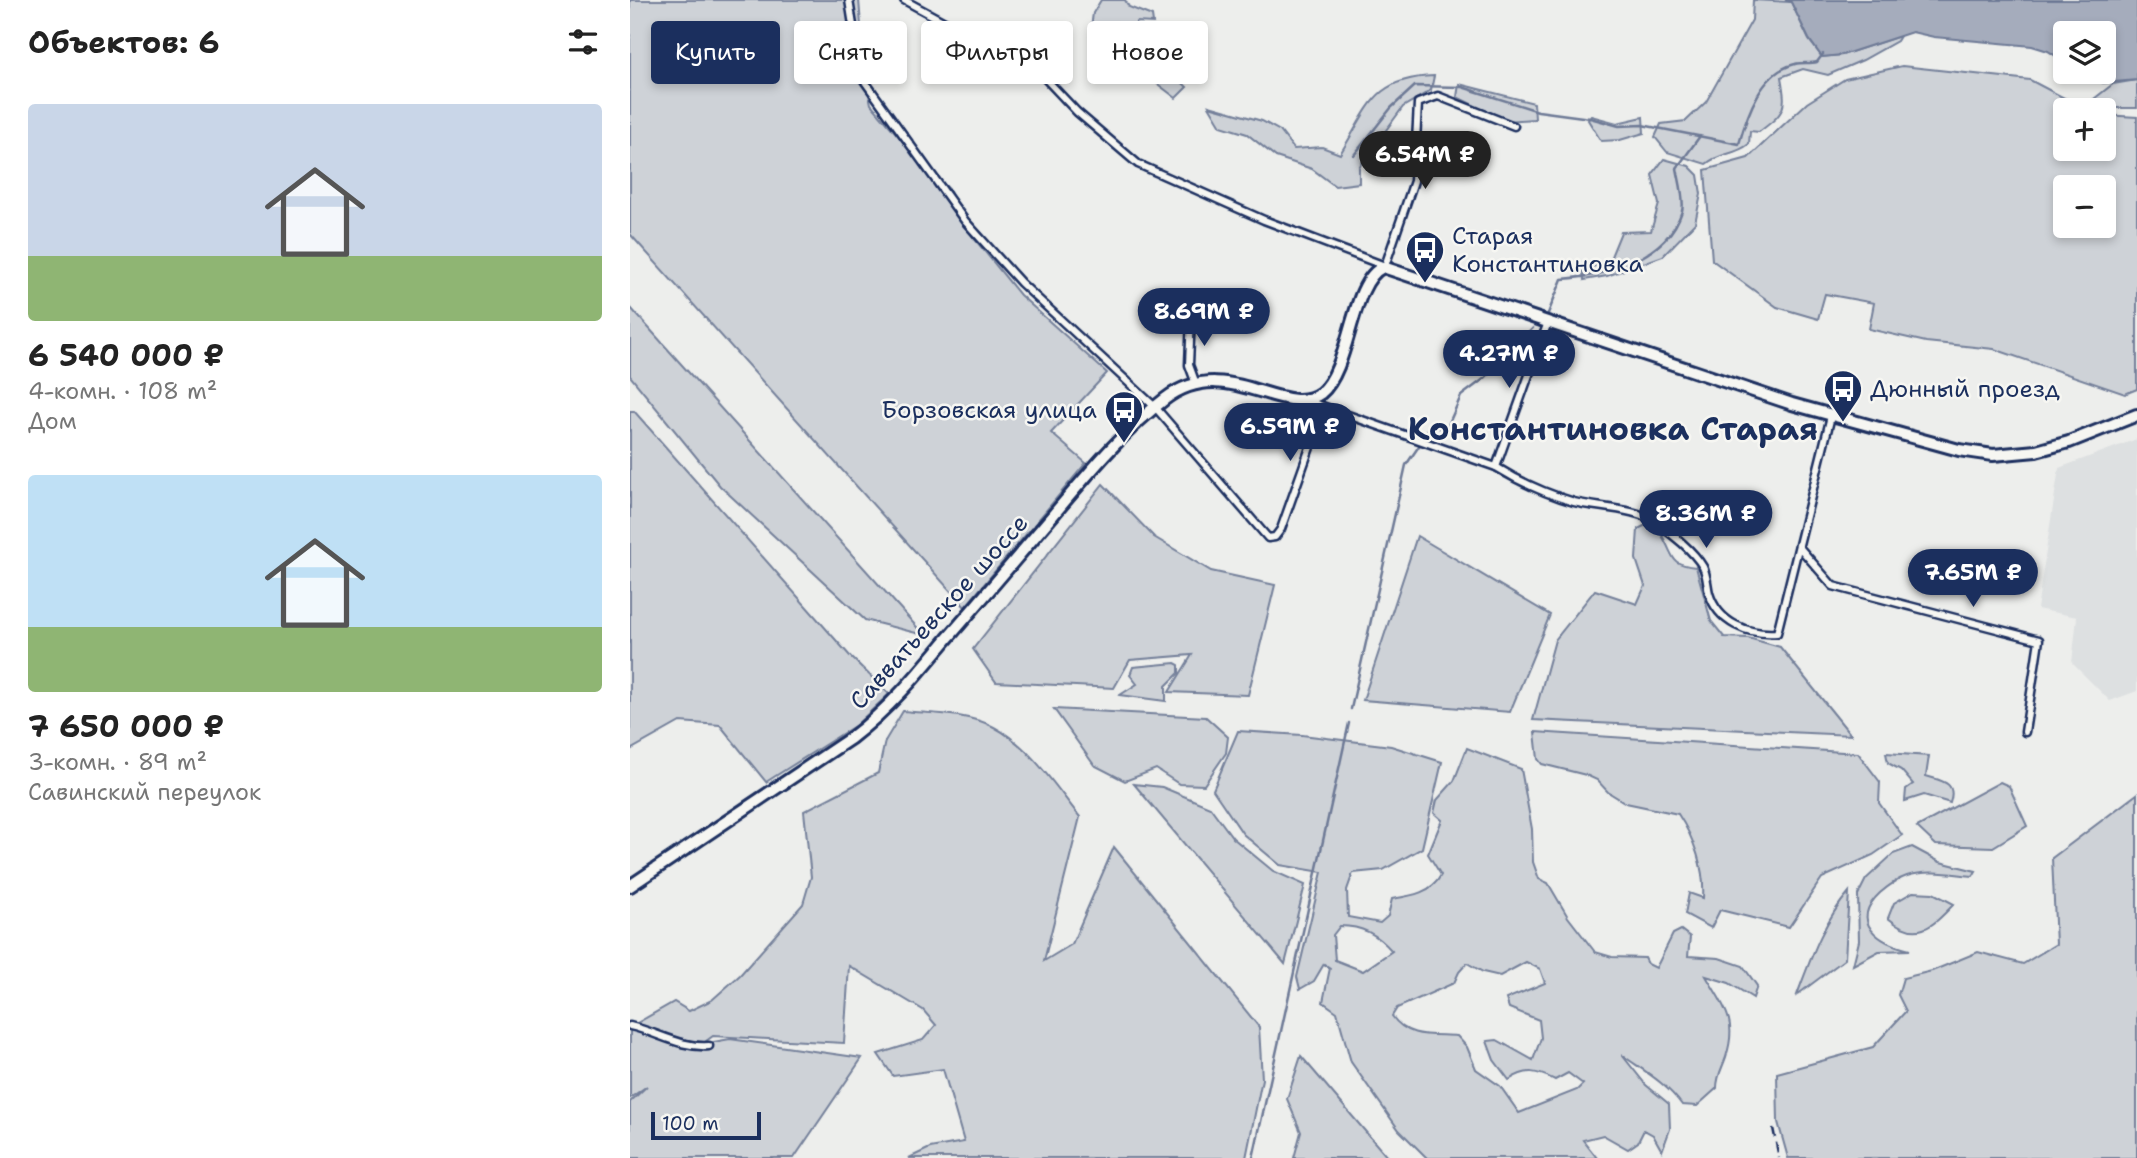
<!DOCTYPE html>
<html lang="ru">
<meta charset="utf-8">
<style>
:root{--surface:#fff;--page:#f2f2f2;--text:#222;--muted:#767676;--accent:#1b2f5e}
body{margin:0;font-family:"Shantell Sans",sans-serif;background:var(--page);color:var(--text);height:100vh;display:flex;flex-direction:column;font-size:26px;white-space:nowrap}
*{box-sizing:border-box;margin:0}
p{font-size:23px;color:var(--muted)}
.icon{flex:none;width:38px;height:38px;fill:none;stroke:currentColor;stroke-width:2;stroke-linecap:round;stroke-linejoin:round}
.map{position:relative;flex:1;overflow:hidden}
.panel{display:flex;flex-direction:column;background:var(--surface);width:630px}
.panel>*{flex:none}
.guide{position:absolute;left:21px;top:21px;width:665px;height:63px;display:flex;gap:14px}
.fabs{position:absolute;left:1423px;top:21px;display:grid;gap:14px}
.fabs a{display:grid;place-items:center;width:63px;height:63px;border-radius:7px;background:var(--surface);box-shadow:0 4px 10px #0003;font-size:35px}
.scale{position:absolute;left:21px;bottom:18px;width:110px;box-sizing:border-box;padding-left:7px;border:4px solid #1b2f5e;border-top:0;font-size:19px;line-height:24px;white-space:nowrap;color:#1b2f5e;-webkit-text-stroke:5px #f6f6f2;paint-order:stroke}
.price{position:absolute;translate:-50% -60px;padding:0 16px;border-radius:24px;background:var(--accent);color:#fff;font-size:23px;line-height:46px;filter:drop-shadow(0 2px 4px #0008)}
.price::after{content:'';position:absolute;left:50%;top:42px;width:21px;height:16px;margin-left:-10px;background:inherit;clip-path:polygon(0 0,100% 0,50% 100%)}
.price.current{background:#222;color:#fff}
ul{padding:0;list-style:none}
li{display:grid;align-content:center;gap:14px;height:371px;padding:0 28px}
li span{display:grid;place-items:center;height:217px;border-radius:7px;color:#555}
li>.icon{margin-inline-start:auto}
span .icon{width:126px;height:126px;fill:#fffc;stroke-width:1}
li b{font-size:30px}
h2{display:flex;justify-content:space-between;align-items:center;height:84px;padding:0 28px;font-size:30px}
.pill{padding:0 24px;border-radius:7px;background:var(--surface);box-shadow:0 4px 10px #0003;font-size:24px;line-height:63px}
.pill.current{background:var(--accent);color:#fff}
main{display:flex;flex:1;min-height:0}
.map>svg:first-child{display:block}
.built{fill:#dde0e1}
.green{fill:#ced2d7;stroke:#74809a;stroke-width:2;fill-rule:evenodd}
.water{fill:#a5acbc;stroke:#6e7a96;stroke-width:2}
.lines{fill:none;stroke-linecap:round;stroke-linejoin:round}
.stream{stroke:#6e7a96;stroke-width:2.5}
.street-casing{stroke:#1b2f5e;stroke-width:11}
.primary-casing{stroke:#1b2f5e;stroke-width:16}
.street{stroke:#f6f6f2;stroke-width:6}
.primary{stroke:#f6f6f2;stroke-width:10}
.rail{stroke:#1b2f5e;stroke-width:2.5;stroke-dasharray:10 5;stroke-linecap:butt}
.labels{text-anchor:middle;stroke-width:5;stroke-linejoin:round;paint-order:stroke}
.poi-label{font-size:24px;fill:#1b2f5e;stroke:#f6f6f2;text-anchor:start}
.street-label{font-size:24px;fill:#1b2f5e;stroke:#f6f6f2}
.district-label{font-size:32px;font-weight:bold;fill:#1b2f5e;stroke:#f6f6f2}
</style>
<main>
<section class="panel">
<h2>Объектов: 6<svg class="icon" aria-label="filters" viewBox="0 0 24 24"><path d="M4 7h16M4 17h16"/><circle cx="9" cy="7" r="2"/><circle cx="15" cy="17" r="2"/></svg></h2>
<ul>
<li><span style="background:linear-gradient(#c9d6e8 70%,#8fb573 0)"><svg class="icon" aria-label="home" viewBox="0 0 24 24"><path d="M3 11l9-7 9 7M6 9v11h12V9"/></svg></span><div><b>6 540 000 ₽</b><p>4-комн. · 108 m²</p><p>Дом</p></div></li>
<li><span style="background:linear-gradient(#bfe0f5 70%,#8fb573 0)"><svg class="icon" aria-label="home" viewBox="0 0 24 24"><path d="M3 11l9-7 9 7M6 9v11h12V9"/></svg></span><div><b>7 650 000 ₽</b><p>3-комн. · 89 m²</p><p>Савинский переулок</p></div></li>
</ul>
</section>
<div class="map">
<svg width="1507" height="1158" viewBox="0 0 1507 1158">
<rect width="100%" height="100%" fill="#edeeec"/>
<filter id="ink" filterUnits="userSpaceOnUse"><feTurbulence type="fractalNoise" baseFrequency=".0143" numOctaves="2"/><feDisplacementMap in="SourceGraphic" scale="14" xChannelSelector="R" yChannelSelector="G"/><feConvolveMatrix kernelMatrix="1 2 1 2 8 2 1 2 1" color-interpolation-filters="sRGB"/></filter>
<g filter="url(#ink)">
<path class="built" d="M1507,439V691L1480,701L1442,663L1447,617L1407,609L1429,468Z"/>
<g class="green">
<path d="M0,0H229L235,76L241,104L288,159L319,189L334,226L390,295L477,373L421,433L456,463L335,607L0,234Z"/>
<path d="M471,0H495L499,7L522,16L523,23L506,22V31L488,22L485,26L498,40L510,42L557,87L546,98L500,63L480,53L477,28L460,35L463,13Z"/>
<path d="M1123,0L1161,2L1179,40L1192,57L1212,55L1270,36L1267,41L1233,60L1198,75L1173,69L1151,77C1157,110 1155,112 1129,132L1120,131L1119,144C1104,156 1090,152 1076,164L1037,152L1025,137L1031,124L1056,121L1076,102L1122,20Z"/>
<path d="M1272,66L1400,80L1457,110H1435V149H1474V115L1507,117V389L1495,394L1364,349L1296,342L1239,329L1244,303L1195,294L1188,319L1147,307L1082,260L1075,170L1118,158L1177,103L1215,79ZM1435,187H1474V226H1435Z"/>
<path d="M804,76L801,90L773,107L729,167V183L705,186L682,169L646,157L617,134L591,126L579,106L632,121L650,131L664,149L692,147L710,154C739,109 742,78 804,76Z"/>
<path d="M1507,80V108H1471L1460,102L1483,84Z"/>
<path d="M829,84L904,103L905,119L876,121L827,97Z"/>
<path d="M961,116L987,123L1013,117L1014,133L990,140L971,141L958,120Z"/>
<path d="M1034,159L1059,166L1068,175L1071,194L1065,223L1033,256L977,276L954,280L953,271L980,259L991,232L1021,231L1029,204L1022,175Z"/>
<path d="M0,307L294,635L235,620L90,486L0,376Z"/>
<path d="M0,411H4L220,656L259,694L226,725L136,782L90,725L50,722L0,750Z"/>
<path d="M473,484L524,537L581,571L645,585L618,695L539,692L562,655L500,660L484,688L366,682L343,649Z"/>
<path d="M1022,522C1026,528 1032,534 1035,541C1045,560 1041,564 1066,567L1081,621L1094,637L1118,638L1150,647L1221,735L903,720L925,640L965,590L1007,604L1015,586L1006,559L1008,529Z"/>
<path d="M787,536L920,615L880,712L733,700Z"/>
<path d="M545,663L549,665V673L536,686V701L490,695L507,684L500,675L503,667Z"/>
<path d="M424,709L576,717L598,737L596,753L574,785L549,784L526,769L495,781L464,765Z"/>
<path d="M273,711C302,714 337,713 364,727C400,746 425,786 450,817L414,961L442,944L484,847L629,1027L632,1079L616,1158H279L300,1148L334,1142L313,1069L263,1076L248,1054L293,1040L306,1025L293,1010L219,966L214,1043L83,1036L72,1044L100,1039L232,1058L164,1158H0V1102L17,1086L0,1098V1027L44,1002L59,1011L82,1000L110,975L173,904L181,877L174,811L248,773L255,741Z"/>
<path d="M608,731L672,735L761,746L812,762L792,848L753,870L723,873L717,890L718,917L750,923L758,916L762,899C781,896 802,893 811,875L798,854L812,820L804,813L807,800L824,781L837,748L891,769L902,829L903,862L909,879L918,883L938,917L965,952L982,957L1015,958L1018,964L1026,968L1043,934L1051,930L1060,937L1058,956L1089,958L1113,966L1127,986L1123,998L1099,983L1076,976C1094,1007 1108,1020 1096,1057C1092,1069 1087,1075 1087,1088L1067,1106L1052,1105C1036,1083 1014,1071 992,1055L1016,1085L1039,1104L1040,1129L1032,1151L1023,1135L1014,1130L1008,1142L998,1149L973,1135L953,1140L967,1158H797L769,1130L721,1062L707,1012L693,1002L700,968L694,964L684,981L670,989L667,977L692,872L650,865L613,834L583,790ZM710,926C732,926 747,934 762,951L733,971L705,960L703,935ZM896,962L910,969L915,983L876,999L879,1008L909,1020L911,1038L903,1060L867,1040L857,1041L864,1060L879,1080C897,1068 907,1071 925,1080L938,1073L953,1084L947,1090L889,1113L870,1086L846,1069L837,1047L827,1036C802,1034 778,1039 762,1016L767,1008L824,983L829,972L837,963L853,972L870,976Z"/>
<path d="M905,732L1228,753L1250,782L1249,803L1272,835L1243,855L1192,878L1159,927L1090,910L1081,928L1055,914L1059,893L1073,898C1075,869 1064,838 1048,814L996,803L978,792L967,780L956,775L912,764L908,759Z"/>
<path d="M1256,753L1299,756L1296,776C1312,781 1327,782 1320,803L1294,795L1275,801L1276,789L1283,784L1271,770L1258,763Z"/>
<path d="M1370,782L1379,786L1397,826L1363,847L1306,845L1287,827Z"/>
<path d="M504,784L532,787L580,807L603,838L643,871L675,885L655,964Z"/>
<path d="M1507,794V1158H1158L1148,1122L1147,1073L1243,1047L1276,1011L1268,995L1273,978L1302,971L1348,952L1393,964L1426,944L1422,858Z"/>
<path d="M1282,847L1310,862L1346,871L1343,876C1322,874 1297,869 1277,876C1268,879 1257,887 1250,893C1218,923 1250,943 1280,950L1249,951L1223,965L1229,941L1228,895L1236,879L1263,854Z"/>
<path d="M1219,892L1215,959L1167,995C1181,958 1193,922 1219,892Z"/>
<path d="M1283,892L1303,893L1324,904C1301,928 1287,942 1258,918L1264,903Z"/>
<path d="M671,1056L758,1158H664L671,1132L657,1099Z"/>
</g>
<path class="water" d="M1155,0H1507V80L1473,83L1451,72H1474V33H1435V62L1418,51L1402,46L1304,37L1282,32L1212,55L1192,57L1179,39L1161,2Z"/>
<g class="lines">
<g class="stream">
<path d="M724,155L761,108L785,86L832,87L908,111L960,118L989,126L1012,125L1109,144C1117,115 1131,72 1165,64C1172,62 1180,64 1187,62L1193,54"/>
<path d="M917,316L932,279C977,276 1037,258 1052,211C1055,200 1049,180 1047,168L1070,136"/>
<path d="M792,436L802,425L816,430L831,396L855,378L903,328"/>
<path d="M721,709L776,465L789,446"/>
<path d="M623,1158L719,723"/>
</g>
<g class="street-casing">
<g id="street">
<path d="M219,0L231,76L335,221L391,283L525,407L638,538L645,537L651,529L694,408"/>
<path d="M274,0L412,75L447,112L508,164L634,220L755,266L784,181L788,103L808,96L884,126"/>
<path d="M561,316L559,365L566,384"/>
<path d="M675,400L866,467C890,482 917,494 944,502C967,508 1008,508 1027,523C1043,535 1063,550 1073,567C1077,575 1077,585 1079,593C1088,623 1118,635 1147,633L1201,416"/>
<path d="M866,467L918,322"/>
<path d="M1169,547L1203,586L1409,640L1395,732"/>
<path d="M0,1026C27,1032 50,1048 79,1046"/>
</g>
</g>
<g class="primary-casing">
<path id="primary" d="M0,886L221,738C258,710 288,674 317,639C353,598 388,556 424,514C458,474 493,431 535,399C597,352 654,421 691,393C721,368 720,282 753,267L1162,404L1329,450L1363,455L1406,451L1439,442L1507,415"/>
</g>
<use href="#street" class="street"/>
<use href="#primary" class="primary"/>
<path class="rail" d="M1143,1128L1149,1158"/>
</g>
</g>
<defs>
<g id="bus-pin" transform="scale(2.0125)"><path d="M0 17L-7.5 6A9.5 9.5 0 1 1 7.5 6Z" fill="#1b2f5e" stroke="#f6f6f2"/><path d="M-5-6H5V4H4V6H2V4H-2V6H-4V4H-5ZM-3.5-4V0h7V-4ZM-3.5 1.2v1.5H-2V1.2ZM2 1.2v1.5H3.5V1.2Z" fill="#fff"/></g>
</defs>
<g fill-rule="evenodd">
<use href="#bus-pin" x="795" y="250"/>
<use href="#bus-pin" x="1213" y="389"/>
<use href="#bus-pin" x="494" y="410"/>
</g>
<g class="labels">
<g class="poi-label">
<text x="822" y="244">Старая<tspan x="822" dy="28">Константиновка</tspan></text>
<text x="1240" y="397">Дюнный проезд</text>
<text x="467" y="418" text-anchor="end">Борзовская улица</text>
</g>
<g class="street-label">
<text transform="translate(309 612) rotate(-48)" y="8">Савватьевское шоссе</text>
</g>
<g class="district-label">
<text x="983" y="440">Константиновка Старая</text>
</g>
</g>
</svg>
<div class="fabs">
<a><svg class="icon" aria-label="layers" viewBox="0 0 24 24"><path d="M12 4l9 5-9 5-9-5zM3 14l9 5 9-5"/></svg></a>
<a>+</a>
<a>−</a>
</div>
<div class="scale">100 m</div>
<b class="price current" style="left:795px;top:191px">6.54M ₽</b>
<b class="price" style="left:574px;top:348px">8.69M ₽</b>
<b class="price" style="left:879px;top:390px">4.27M ₽</b>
<b class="price" style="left:660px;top:463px">6.59M ₽</b>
<b class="price" style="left:1076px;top:550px">8.36M ₽</b>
<b class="price" style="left:1343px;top:609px">7.65M ₽</b>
<div class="guide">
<a class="pill current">Купить</a>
<a class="pill">Снять</a>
<a class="pill">Фильтры</a>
<a class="pill">Новое</a>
</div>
</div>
</main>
